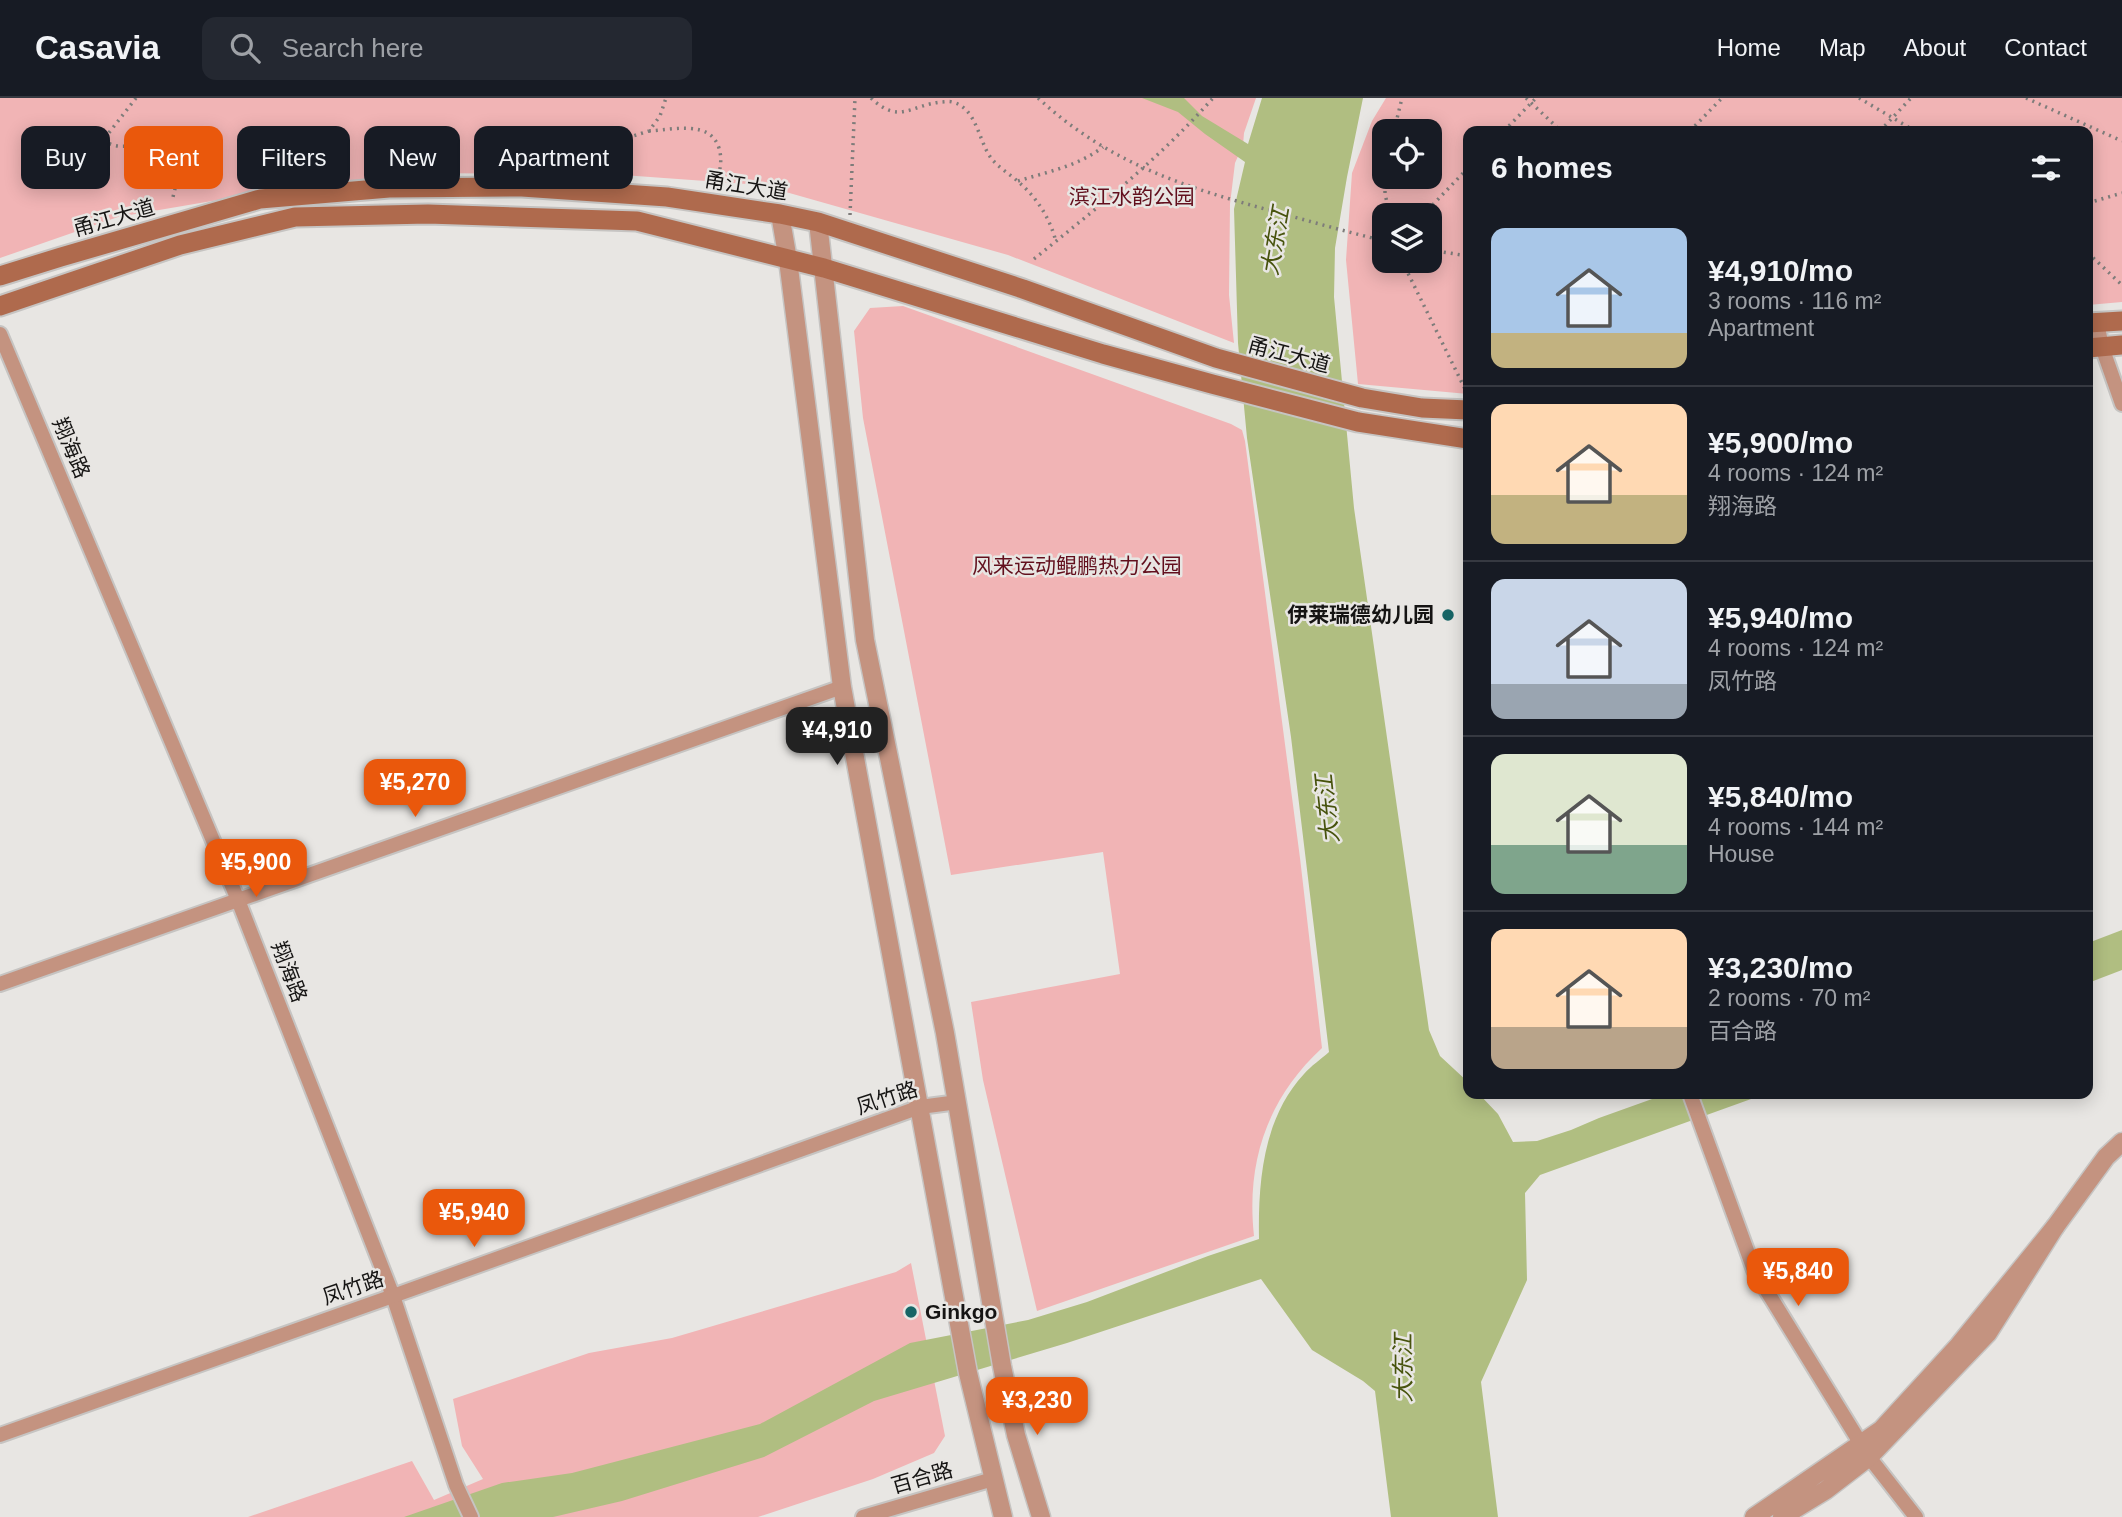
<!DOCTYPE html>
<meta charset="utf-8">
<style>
:root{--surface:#171b24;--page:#242831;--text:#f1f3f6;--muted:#9ea1a6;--line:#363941;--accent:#ea580c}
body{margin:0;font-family:Helvetica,"Noto Sans SC",sans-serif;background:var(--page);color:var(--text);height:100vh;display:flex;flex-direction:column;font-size:26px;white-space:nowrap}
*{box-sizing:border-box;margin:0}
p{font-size:23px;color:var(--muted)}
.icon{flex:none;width:38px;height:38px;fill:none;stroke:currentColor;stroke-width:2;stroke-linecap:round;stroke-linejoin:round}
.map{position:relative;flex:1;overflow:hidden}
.drawer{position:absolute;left:1463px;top:28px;width:630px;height:973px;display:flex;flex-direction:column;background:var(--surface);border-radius:14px;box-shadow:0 4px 18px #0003}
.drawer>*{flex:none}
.hud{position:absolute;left:21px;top:28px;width:665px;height:63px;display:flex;gap:14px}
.buttons{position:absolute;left:1372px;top:21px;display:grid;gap:14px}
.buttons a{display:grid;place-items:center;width:70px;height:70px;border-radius:14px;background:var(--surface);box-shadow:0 4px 18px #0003;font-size:35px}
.price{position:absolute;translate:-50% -60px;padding:0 16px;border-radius:14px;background:var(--accent);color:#fff;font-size:23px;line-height:46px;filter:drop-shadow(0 2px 4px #0008)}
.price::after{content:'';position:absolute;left:50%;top:42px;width:21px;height:16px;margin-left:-10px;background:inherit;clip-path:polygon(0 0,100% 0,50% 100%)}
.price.active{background:#222;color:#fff}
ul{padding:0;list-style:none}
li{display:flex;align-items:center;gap:21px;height:175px;padding:0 28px}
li+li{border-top:2px solid var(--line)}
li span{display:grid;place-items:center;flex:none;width:196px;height:140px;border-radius:14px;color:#555}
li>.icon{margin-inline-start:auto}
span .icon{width:84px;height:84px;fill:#fffc;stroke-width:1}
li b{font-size:30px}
h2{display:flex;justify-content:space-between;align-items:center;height:84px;padding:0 28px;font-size:30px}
.chip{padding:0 24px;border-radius:14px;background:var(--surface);box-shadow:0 4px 18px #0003;font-size:24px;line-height:63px}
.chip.active{background:var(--accent);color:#fff}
header{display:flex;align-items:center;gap:42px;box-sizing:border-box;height:98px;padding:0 35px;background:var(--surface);border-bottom:2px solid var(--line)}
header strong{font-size:33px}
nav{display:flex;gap:38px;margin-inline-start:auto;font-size:24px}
.search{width:490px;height:63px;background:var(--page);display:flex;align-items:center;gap:18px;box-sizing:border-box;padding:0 24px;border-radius:14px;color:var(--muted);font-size:26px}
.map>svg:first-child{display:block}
.green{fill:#f1b4b5;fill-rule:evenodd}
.water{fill:#b0be81}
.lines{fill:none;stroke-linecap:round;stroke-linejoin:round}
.minor-casing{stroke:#c6c4c2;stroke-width:18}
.tertiary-casing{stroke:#c6c4c2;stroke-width:21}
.secondary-casing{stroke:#c6c4c2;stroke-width:23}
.path{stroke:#7e7c7a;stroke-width:3.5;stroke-dasharray:2 5;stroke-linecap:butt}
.minor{stroke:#c49380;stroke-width:14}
.tertiary{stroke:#c49380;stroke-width:18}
.secondary{stroke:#af6a4d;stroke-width:19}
.poi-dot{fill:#176566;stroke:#e8e6e3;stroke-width:2.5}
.labels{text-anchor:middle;stroke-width:5;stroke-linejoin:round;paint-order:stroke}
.street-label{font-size:21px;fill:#151413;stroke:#e8e6e3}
.park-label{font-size:21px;fill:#620f1d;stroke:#e8e6e3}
.poi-label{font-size:21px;font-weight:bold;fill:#151413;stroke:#e8e6e3;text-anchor:end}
.water-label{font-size:23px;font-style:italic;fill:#47530d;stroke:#e8e6e3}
</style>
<header>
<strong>Casavia</strong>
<div class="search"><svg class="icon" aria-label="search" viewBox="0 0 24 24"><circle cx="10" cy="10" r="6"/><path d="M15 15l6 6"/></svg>Search here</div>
<nav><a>Home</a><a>Map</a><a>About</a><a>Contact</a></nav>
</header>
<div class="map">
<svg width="2122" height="1419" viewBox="0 0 2122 1419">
<rect width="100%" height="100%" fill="#e8e6e3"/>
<g class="green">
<path d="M0,0H1256L1244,35L1243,47L1235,65L1230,106L1229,197L1234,245L1008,157L761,87L581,74L525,76L430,75L295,89L118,119L0,160Z"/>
<path d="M1386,0H2122V204L2088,207V33H1468V296L1358,286L1346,162L1352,75L1372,23ZM1384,33H1430V79H1384ZM1384,117H1430V163H1384Z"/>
<path d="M903,208L1231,326L1242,332L1245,343L1300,760L1322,950C1267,1001 1246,1064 1254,1138L1037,1213L983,982L971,904L1120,876L1103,754L951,777L863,320L854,233L870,210Z"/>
<path d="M911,1165L945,1338L934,1355L873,1381L758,1419H248L412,1363L434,1402L483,1381L462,1348L453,1301L589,1255L672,1240L896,1174Z"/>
</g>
<g class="water">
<path d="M1142,0H1184L1202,18L1248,46L1262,0H1363L1347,79L1335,150L1334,199L1354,410L1429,932L1440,958L1468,984V996H1479L1498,1016L1513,1044L1537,1043L1571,1032L1599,1020L1666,996H1765L1540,1077L1525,1095L1527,1182L1481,1284L1498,1419H1391L1375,1293L1363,1283L1312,1252L1261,1181L1067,1245L874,1303L764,1359L622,1403L553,1419H404L502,1385L572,1375L760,1326L910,1245L1028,1222L1087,1204L1208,1158L1259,1141C1258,1084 1263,1020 1304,976C1311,968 1321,961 1329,954L1291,639L1247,340L1238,245L1234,111L1245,64L1205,36L1178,14Z"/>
<path d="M2122,832V872L2088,885V845Z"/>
</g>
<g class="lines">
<g class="minor-casing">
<g id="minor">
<path d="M2097,225L2102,249L2122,306"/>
<path d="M0,236L238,802L393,1198L456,1387L471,1419"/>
<path d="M0,886L842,589"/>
<path d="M1690,996L1754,1172L1869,1359L1916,1419"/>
<path d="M0,1337L393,1198L920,1009L958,1004"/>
<path d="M863,1419L993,1381"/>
</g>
</g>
<g class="tertiary-casing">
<g id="tertiary">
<path d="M780,116L788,162L842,589L968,1275L1003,1419"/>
<path d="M818,124L865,542L945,935L1002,1268L1016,1337L1041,1419"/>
<path d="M2055,1129L2106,1059L2122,1044"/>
<path d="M1754,1419L1881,1332L1959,1247L2055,1129L1988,1235L1869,1359L1826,1392L1782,1419"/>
</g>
</g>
<g class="secondary-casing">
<g id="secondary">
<path d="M0,178L61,159L260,101L389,90L522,89L667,99L780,116L818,124L1023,191L1216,260L1362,300L1422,310L1468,312"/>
<path d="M0,208L180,147L295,119L428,116L637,123L824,170L1103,256L1212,286L1358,324L1468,341"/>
<path d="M2088,225L2122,223"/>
<path d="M2088,250L2122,247"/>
</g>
</g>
<g class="path">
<path d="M136,0L108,36V45C127,55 155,38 179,44L184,53L173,99"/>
<path d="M871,0C899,27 911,7 941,4C944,4 948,3 952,4C977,10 978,42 991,60C998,69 1007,74 1015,81C1035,97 1050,119 1056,144"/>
<path d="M1038,0C1110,66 1184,89 1276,114C1312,124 1348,134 1384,143"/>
<path d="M1526,0L1561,33"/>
<path d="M1859,0L1915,33"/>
<path d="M2026,0L2122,43"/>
<path d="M649,33C664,32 685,28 700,32C721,37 724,61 718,78"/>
<path d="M1394,33L1402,0"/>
<path d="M1504,33L1536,0"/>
<path d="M1690,33L1722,0"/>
<path d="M1880,33L1911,0"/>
<path d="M530,64L548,47L571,41L633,38L649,33L660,18L666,0"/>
<path d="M1385,79V96L1390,117"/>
<path d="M1018,83C1047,74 1078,68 1103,49"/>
<path d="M2088,105L2122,95"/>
<path d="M850,117L855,0"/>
<path d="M1423,117L1468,70"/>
<path d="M1430,152L1468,158"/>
<path d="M2088,155L2122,187"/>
<path d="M1034,161C1097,110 1159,61 1213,0"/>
<path d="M1402,163L1467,295"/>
</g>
<use href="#minor" class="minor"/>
<use href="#tertiary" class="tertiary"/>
<use href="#secondary" class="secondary"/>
</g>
<g class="poi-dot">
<circle cx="1448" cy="517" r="7"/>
<circle cx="911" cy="1214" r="7"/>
</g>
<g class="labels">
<g class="street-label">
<text transform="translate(746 88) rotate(9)" y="7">甬江大道</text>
<text transform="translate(114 120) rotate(-16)" y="7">甬江大道</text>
<text transform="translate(1289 257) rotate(15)" y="7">甬江大道</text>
<text transform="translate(71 350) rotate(67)" y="7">翔海路</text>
<text transform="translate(289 874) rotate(69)" y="7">翔海路</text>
<text transform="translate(887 1000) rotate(-18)" y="7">凤竹路</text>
<text transform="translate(353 1190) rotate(-19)" y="7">凤竹路</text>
<text transform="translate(922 1380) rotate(-16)" y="7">百合路</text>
</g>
<g class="park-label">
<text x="1132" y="106">滨江水韵公园</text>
<text x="1077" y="475">风来运动鲲鹏热力公园</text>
</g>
<g class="poi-label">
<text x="1434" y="524">伊莱瑞德幼儿园</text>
<text x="925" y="1221" text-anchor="start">Ginkgo</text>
</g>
<g class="water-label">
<text transform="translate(1275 143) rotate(-80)" y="8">大东江</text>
<text transform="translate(1327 711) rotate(-96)" y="8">大东江</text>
<text transform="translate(1403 1270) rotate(-90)" y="8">大东江</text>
</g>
</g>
</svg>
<div class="buttons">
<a><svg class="icon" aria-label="locate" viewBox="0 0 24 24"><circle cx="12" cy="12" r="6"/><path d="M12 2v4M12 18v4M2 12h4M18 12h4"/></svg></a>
<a><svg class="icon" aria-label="layers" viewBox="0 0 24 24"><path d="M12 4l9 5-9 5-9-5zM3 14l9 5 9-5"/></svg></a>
</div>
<b class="price active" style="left:837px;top:669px">¥4,910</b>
<b class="price" style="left:415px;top:721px">¥5,270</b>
<b class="price" style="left:256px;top:801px">¥5,900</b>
<b class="price" style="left:474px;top:1151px">¥5,940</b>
<b class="price" style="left:1798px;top:1210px">¥5,840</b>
<b class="price" style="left:1037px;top:1339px">¥3,230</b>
<div class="hud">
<a class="chip">Buy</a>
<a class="chip active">Rent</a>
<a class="chip">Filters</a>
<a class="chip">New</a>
<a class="chip">Apartment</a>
</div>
<section class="drawer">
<h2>6 homes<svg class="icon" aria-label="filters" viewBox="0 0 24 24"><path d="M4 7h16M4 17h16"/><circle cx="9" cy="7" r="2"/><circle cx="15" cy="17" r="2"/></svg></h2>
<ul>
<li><span style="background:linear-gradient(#a9c7e8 75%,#c2b280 0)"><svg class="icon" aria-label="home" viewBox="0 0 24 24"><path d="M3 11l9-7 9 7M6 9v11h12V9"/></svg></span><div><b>¥4,910/mo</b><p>3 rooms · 116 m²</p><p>Apartment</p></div></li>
<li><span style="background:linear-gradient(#ffd9b3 65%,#c2b280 0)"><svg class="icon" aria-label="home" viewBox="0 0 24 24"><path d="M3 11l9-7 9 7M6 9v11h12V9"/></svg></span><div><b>¥5,900/mo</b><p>4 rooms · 124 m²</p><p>翔海路</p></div></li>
<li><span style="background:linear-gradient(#c9d6e8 75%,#9aa5b1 0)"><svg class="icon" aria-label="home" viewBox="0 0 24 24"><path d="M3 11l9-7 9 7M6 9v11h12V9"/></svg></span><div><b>¥5,940/mo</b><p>4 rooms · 124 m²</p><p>凤竹路</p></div></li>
<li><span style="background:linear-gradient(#dfe7d0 65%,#7fa58c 0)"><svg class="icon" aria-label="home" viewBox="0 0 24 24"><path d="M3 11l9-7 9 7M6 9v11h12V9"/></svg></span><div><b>¥5,840/mo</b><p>4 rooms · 144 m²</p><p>House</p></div></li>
<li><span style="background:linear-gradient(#ffd9b3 70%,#b9a48a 0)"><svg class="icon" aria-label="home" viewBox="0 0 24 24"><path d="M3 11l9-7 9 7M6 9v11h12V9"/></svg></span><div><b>¥3,230/mo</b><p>2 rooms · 70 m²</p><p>百合路</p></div></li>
</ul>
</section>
</div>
